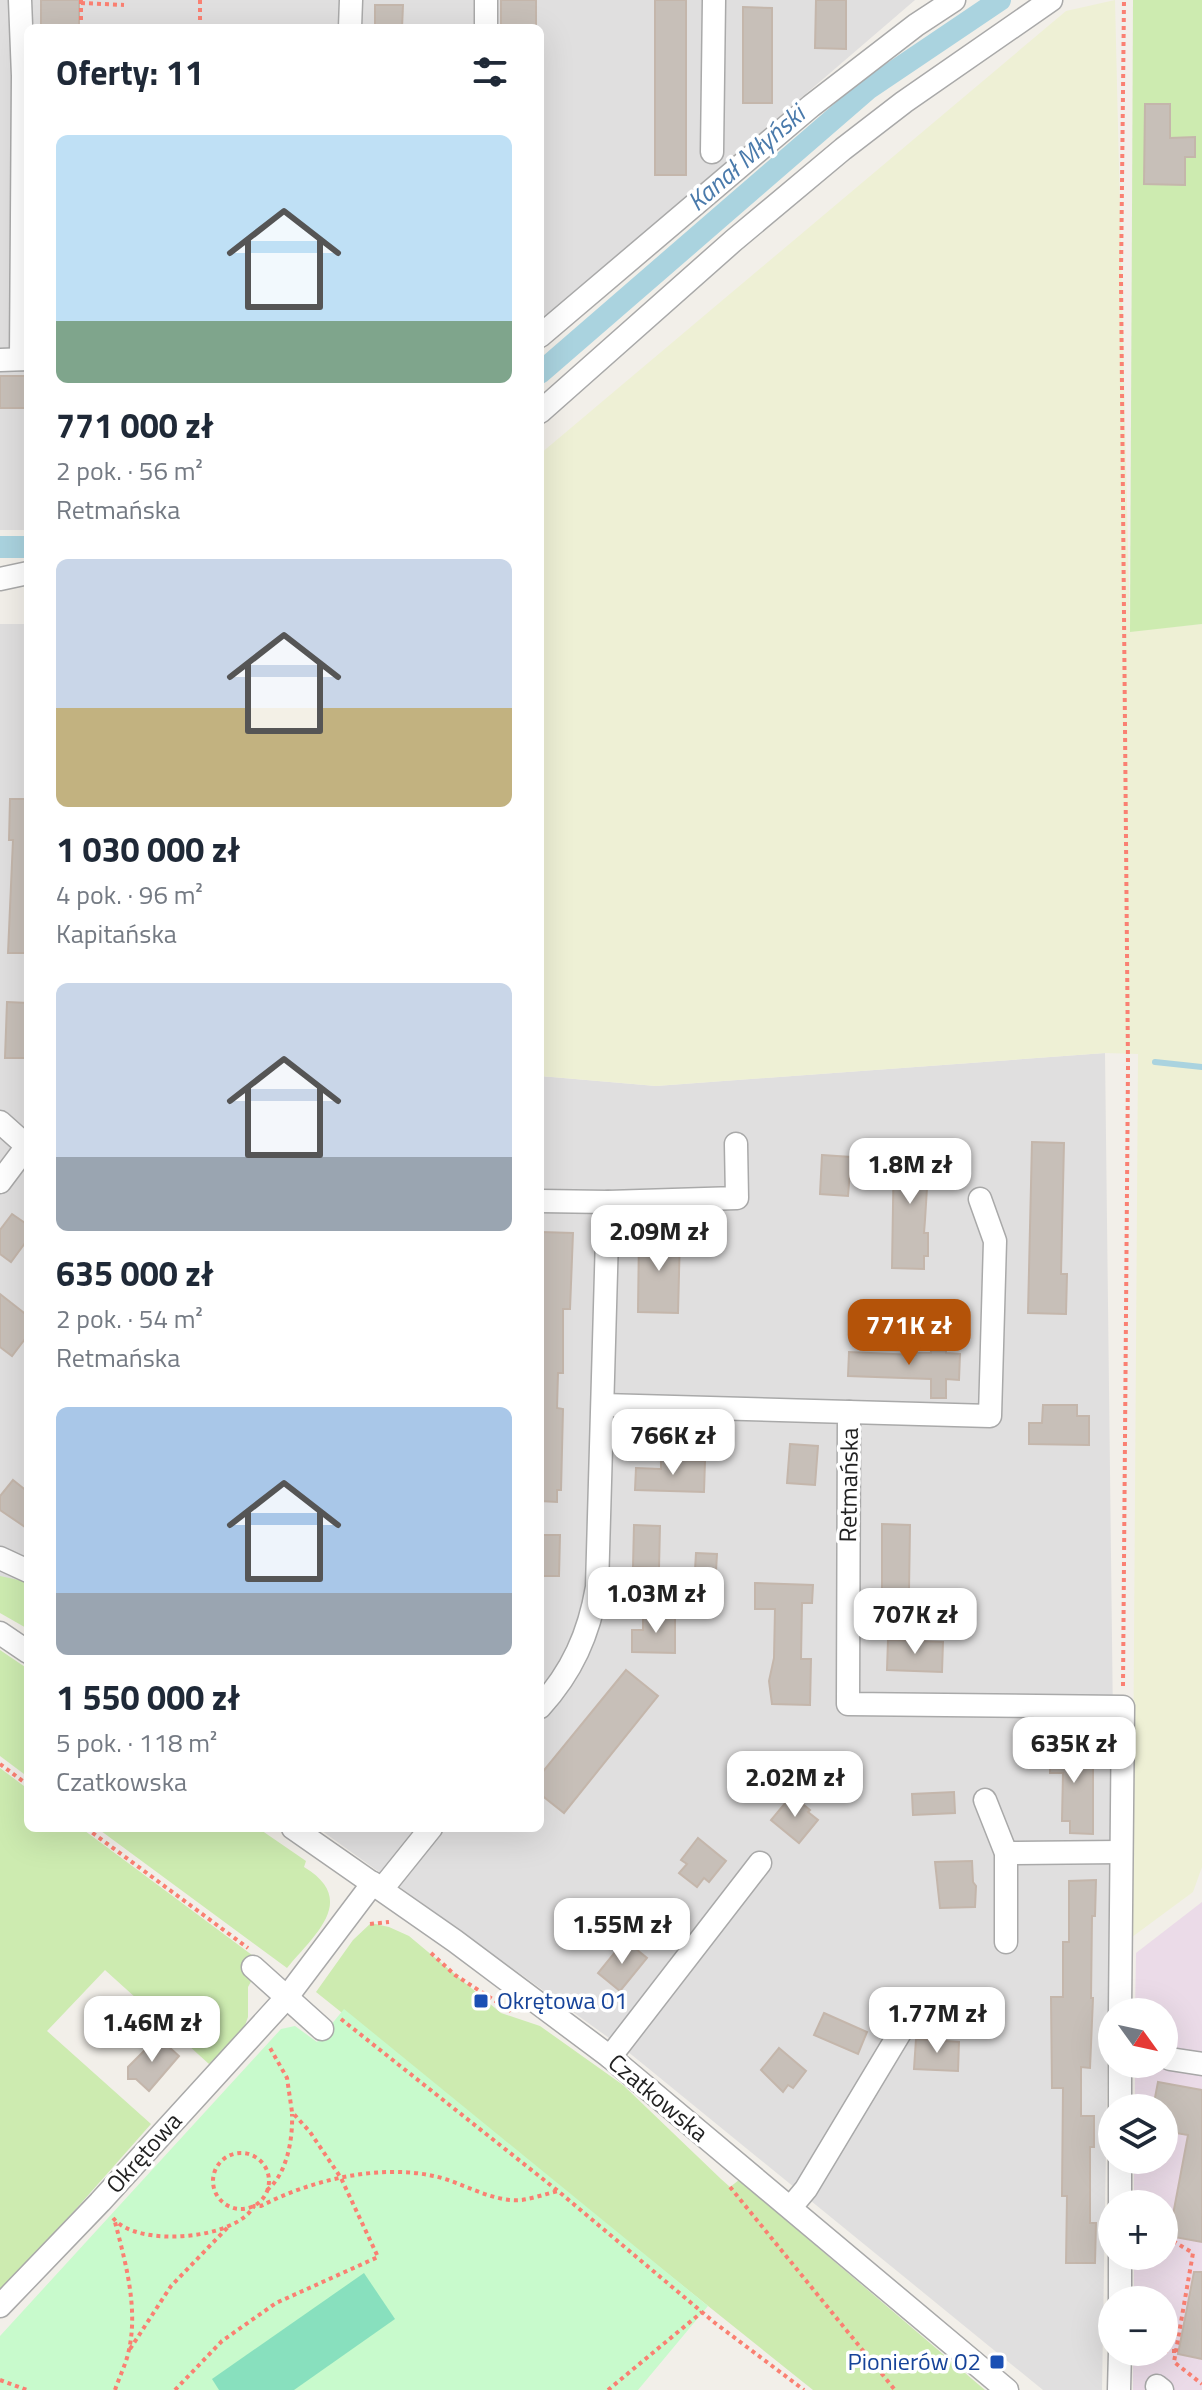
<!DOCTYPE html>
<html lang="pl">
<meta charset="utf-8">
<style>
:root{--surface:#fff;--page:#f6f6f7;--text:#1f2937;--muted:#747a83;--accent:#b45309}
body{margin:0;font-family:"Titillium Web",sans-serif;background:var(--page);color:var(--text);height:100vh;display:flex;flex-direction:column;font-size:30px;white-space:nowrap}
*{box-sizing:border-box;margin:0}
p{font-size:26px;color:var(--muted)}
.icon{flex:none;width:44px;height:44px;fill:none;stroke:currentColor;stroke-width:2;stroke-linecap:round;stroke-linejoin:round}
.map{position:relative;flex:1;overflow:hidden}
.side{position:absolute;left:24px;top:24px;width:520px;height:1808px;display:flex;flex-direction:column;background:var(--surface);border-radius:12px;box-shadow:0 8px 32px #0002}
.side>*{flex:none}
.needle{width:52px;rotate:123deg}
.fabs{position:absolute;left:1098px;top:1998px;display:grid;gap:16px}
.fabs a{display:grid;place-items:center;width:80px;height:80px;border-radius:50%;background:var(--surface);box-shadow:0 8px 32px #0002;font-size:40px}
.price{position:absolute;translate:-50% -68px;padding:0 18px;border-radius:16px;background:#fff;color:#222;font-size:26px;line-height:52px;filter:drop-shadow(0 2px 4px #0008)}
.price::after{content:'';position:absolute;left:50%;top:48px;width:24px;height:18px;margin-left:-12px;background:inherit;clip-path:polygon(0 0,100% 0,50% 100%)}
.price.on{background:var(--accent);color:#fff}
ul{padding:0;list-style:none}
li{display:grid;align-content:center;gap:16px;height:424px;padding:0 32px}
li span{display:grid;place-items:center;height:248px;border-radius:12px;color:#555}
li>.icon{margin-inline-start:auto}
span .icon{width:144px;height:144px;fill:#fffc;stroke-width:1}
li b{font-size:34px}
h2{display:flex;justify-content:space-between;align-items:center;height:96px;padding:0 32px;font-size:34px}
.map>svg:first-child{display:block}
.residential{fill:#e0dfdf}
.industrial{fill:#ebdbe8}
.farmland{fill:#eef0d5}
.grass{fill:#cdebb0}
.park{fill:#c8facc}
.pitch{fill:#88e0be}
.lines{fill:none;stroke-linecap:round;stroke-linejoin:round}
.stream{stroke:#aad3df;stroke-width:6}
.canal{stroke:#aad3df;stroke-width:22}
.building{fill:#c7bfb8;stroke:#c4b6ab;stroke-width:2}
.minor-casing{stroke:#a9a9a9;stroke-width:25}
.path{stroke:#fa8072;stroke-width:4;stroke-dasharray:4 4;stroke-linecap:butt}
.minor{stroke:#fff;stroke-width:22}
.transit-dot{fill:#1a4fb4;stroke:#fff;stroke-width:3}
.labels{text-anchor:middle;stroke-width:7;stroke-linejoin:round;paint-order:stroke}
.street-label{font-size:24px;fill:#222;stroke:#fff}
.transit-label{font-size:24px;fill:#164399;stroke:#fff;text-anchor:start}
.water-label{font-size:26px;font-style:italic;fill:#4a7aab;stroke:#fff}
</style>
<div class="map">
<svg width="1202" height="2390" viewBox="0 0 1202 2390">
<rect width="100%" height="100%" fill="#f2efe9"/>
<g class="residential">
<path d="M0,0H915L630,245L540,345V28H28V530H0Z"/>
<path d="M0,624H28V1619L0,1599Z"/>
<path d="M1105,1053L1113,1723L1102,2390H1043L627,2051L318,1828H540V1076L656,1086Z"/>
</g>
<path class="industrial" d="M1202,1902V2390H1133V2352H1164V2300H1134V2256H1164V2204H1134V2160H1164V2108H1135V2064H1164V2012H1135L1136,1953Z"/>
<path class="farmland" d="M1115,0L1130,631L1202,624V1867L1193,1892L1132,1937L1138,1054L1105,1053L656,1086L540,1076V454L1066,11Z"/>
<g class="grass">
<path d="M1133,0H1202V624L1130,632Z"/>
<path d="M0,1576L28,1582V1629L0,1613Z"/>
<path d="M0,1650L28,1669V1777L0,1756Z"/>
<path d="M0,1768L28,1789V1828H81L256,1958L253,1978L248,1987V2017L243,2031L209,2064L105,1970L47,2031L151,2124L23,2269L0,2289Z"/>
<path d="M97,1828H258L306,1861L304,1867C359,1900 314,1935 287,1968Z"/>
<path d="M371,1923L389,1927L409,1936L501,2013L540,2026L623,2085L721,2179L730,2187L739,2180L985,2390H813L316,1992L353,1940Z"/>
</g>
<path class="park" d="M344,2009L708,2306L638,2390H0V2336L281,2029L295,2026L317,2042Z"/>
<path class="pitch" d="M364,2273L395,2319L294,2390H219L212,2379Z"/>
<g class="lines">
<path class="stream" d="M1155,1062L1202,1067"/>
<g class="canal">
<path d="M540,373L868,89L1000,0"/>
<path d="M0,547H28"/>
</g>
</g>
<g class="building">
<rect x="41" y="0" width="38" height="28"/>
<rect x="501" y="0" width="35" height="28"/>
<rect x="655" y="0" width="31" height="175"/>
<path d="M816,0H846V49L815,48Z"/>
<path d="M375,5H403L402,28H375Z"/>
<path d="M743,7L772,8V103H743Z"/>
<path d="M1145,104H1170V138L1195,137V157H1185V185L1144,184Z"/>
<rect x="0" y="376" width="28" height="32"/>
<path d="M10,799H28V953H8L13,840H9Z"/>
<path d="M7,1002L28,1003V1058H5Z"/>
<path d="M1032,1142L1064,1143L1061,1274H1067L1066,1314L1028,1313Z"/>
<path d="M894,1143L926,1144V1156H929L925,1220L924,1233H928V1256H924V1269L892,1268Z"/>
<path d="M822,1155L851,1157L848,1196L820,1194Z"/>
<path d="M12,1214L28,1225V1239L11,1262L0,1254V1230Z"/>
<path d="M540,1232L573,1233L570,1309H563V1373H558L557,1408L563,1409L561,1490H557V1502L540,1501Z"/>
<path d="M639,1234L680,1235L678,1313L638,1312Z"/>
<path d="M0,1294L28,1316V1335L12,1356L0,1347Z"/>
<path d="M931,1346H946V1353L960,1354L959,1380L946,1379V1398H931V1379L848,1376L849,1352L916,1355V1353H931Z"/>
<path d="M1043,1405H1077V1416H1089V1445L1029,1444V1423H1042Z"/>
<path d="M790,1444L818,1446L815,1485L787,1483Z"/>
<path d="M661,1460L705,1461L704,1492L635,1490L636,1468L661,1469Z"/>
<path d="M13,1480L28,1492V1529L0,1510V1496Z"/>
<path d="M882,1524L910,1525L909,1590L882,1589Z"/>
<path d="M634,1525L660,1526L659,1568L633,1567Z"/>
<path d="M540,1535H560L559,1576H540Z"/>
<path d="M696,1553L717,1554L716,1571L695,1570Z"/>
<path d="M755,1583L813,1585L812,1603H802L801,1659H811L810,1705L772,1704L769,1681L774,1658L775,1609H755Z"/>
<path d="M643,1614H675V1653L632,1652V1630H643Z"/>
<path d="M888,1640L943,1642L942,1672L887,1670Z"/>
<path d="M626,1670L658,1696L564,1813L540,1794V1775Z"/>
<path d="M1050,1741H1082V1760H1093V1834L1070,1833V1821H1062L1063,1773H1050Z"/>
<path d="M954,1792L955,1813L913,1815L912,1794Z"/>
<path d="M792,1795L810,1810L808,1812L818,1820L799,1843L771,1820Z"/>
<path d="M698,1838L726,1861L709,1882L704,1878L697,1887L679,1873L687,1864L681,1860Z"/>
<path d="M972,1861L973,1882L976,1886L975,1907L940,1908L935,1862Z"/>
<path d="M1096,1880L1095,1916H1092L1091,1998H1093L1090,2068L1081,2067V2116H1094V2147H1090V2223H1096L1095,2263H1066L1067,2196H1062L1063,2088H1052L1051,1997H1063V1942H1069V1881Z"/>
<path d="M625,1940L647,1958L620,1991L598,1973Z"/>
<path d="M824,2013L867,2032L858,2054L814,2035Z"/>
<path d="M158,2037L179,2056L149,2091L136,2079H128V2067Z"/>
<path d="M916,2039L959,2042L958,2071L914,2069Z"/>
<path d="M779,2048L806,2071L793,2088L788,2085L783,2092L761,2070Z"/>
<path d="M1158,2082L1202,2090V2242L1169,2236L1188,2135L1164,2131V2108H1153Z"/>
<path d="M1194,2272H1202V2359L1178,2354Z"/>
</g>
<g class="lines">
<g class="minor-casing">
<g id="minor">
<path d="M20,0L23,76L21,359"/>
<path d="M350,28L351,0"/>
<path d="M486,28V0"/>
<path d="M712,152L714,0"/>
<path d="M540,336L811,106L916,25L954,0"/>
<path d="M0,360L28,359"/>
<path d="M540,412L733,241L843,149L904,102L1051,0"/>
<path d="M0,579L28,573"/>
<path d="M0,1122L28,1147"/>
<path d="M0,1182L27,1146"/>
<path d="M540,1201L608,1202L737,1198L736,1144"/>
<path d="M603,1405L849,1412L848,1704L1123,1707L1120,2012"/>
<path d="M849,1412L990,1416L995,1241L980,1199"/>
<path d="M0,1558L28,1571"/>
<path d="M0,1633L28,1652"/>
<path d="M540,1707C572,1672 589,1634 597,1587L608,1202"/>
<path d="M985,1800L1006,1853V1942"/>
<path d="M293,1828L455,1941L610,2057L1007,2390"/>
<path d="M1006,1853L1120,1852"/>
<path d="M382,1889L431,1828"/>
<path d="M253,1967L322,2029"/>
<path d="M610,2057L760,1863"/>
<path d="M1170,2059L1202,2064"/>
<path d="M1120,2108V2064"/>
<path d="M1120,2204V2160"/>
<path d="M791,2207L806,2189L901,2031"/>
<path d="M1120,2300V2256"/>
<path d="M0,2306L100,2202L287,1997L373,1883"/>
<path d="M1157,2386L1162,2390"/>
<path d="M1119,2390L1120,2352"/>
</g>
</g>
<g class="path">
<path d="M81,3L124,5"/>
<path d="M81,28V0"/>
<path d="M200,28V0"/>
<path d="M1123,1686L1128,1065L1121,276L1124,0"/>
<path d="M0,1764L28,1785"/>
<path d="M86,1828L248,1948"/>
<path d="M370,1924L389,1922"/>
<path d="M431,1953L455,1975L511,2011"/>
<path d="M341,2019L558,2191L715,2323L804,2390"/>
<circle cx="241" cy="2181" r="28"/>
<path d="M730,2187L895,2390"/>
<path d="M267,2190C287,2174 293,2139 292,2114"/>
<path d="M113,2218C137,2248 236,2240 254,2206H261C311,2180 378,2164 434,2176C462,2182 493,2203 522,2200C534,2198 546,2194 558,2191"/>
<path d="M1173,2241L1193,2253L1174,2362L1202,2384"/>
<path d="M130,2349L171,2286L229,2226"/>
<path d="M1164,2351H1176"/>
<path d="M1140,2361L1156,2352"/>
<path d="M0,2380L27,2390"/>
<path d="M115,2390C119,2378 125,2366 128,2354C139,2311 126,2264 115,2222"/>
<path d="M175,2390L222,2341L276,2303L378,2257L341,2178L310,2132L292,2112L287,2078L269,2046"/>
<path d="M608,2390L702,2312"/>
</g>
<use href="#minor" class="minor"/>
</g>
<g class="transit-dot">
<rect x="473" y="1993" width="16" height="16" rx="4"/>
<rect x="989" y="2354" width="16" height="16" rx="4"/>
</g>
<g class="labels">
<g class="street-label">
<text transform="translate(849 1485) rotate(-89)" y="8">Retmańska</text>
<text transform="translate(658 2098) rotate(40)" y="8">Czatkowska</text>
<text transform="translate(144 2153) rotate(-48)" y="8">Okrętowa</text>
</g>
<g class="transit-label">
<text x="497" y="2009">Okrętowa 01</text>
<text x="981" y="2370" text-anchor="end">Pionierów 02</text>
</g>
<g class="water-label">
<text transform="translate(746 158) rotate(-41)" y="9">Kanał Młyński</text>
</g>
</g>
</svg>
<div class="fabs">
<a><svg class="needle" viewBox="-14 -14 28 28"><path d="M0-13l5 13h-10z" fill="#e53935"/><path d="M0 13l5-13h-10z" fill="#747a83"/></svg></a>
<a><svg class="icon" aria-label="layers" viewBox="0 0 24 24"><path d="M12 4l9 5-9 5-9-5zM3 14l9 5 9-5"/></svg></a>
<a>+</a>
<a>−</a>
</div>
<b class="price" style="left:910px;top:1206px">1.8M zł</b>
<b class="price" style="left:659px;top:1273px">2.09M zł</b>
<b class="price on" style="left:909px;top:1367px">771K zł</b>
<b class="price" style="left:673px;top:1477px">766K zł</b>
<b class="price" style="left:656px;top:1635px">1.03M zł</b>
<b class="price" style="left:915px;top:1656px">707K zł</b>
<b class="price" style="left:1074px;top:1785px">635K zł</b>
<b class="price" style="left:795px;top:1819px">2.02M zł</b>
<b class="price" style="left:622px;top:1966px">1.55M zł</b>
<b class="price" style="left:937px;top:2055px">1.77M zł</b>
<b class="price" style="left:152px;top:2064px">1.46M zł</b>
<section class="side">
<h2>Oferty: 11<svg class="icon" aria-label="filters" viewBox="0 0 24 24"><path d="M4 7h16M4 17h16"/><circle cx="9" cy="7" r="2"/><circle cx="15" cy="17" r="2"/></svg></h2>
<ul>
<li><span style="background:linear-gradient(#bfe0f5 75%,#7fa58c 0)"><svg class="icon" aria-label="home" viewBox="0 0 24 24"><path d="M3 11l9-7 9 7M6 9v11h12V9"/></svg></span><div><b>771 000 zł</b><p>2 pok. · 56 m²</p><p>Retmańska</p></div></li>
<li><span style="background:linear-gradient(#c9d6e8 60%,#c2b280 0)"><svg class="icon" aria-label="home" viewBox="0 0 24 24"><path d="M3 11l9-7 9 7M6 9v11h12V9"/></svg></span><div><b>1 030 000 zł</b><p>4 pok. · 96 m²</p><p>Kapitańska</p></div></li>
<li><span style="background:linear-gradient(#c9d6e8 70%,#9aa5b1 0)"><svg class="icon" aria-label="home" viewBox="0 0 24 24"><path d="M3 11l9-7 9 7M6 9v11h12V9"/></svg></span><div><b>635 000 zł</b><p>2 pok. · 54 m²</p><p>Retmańska</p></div></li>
<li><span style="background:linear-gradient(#a9c7e8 75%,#9aa5b1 0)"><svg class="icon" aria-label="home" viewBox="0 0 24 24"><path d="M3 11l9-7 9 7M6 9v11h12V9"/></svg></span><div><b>1 550 000 zł</b><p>5 pok. · 118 m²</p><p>Czatkowska</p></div></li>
</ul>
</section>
</div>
